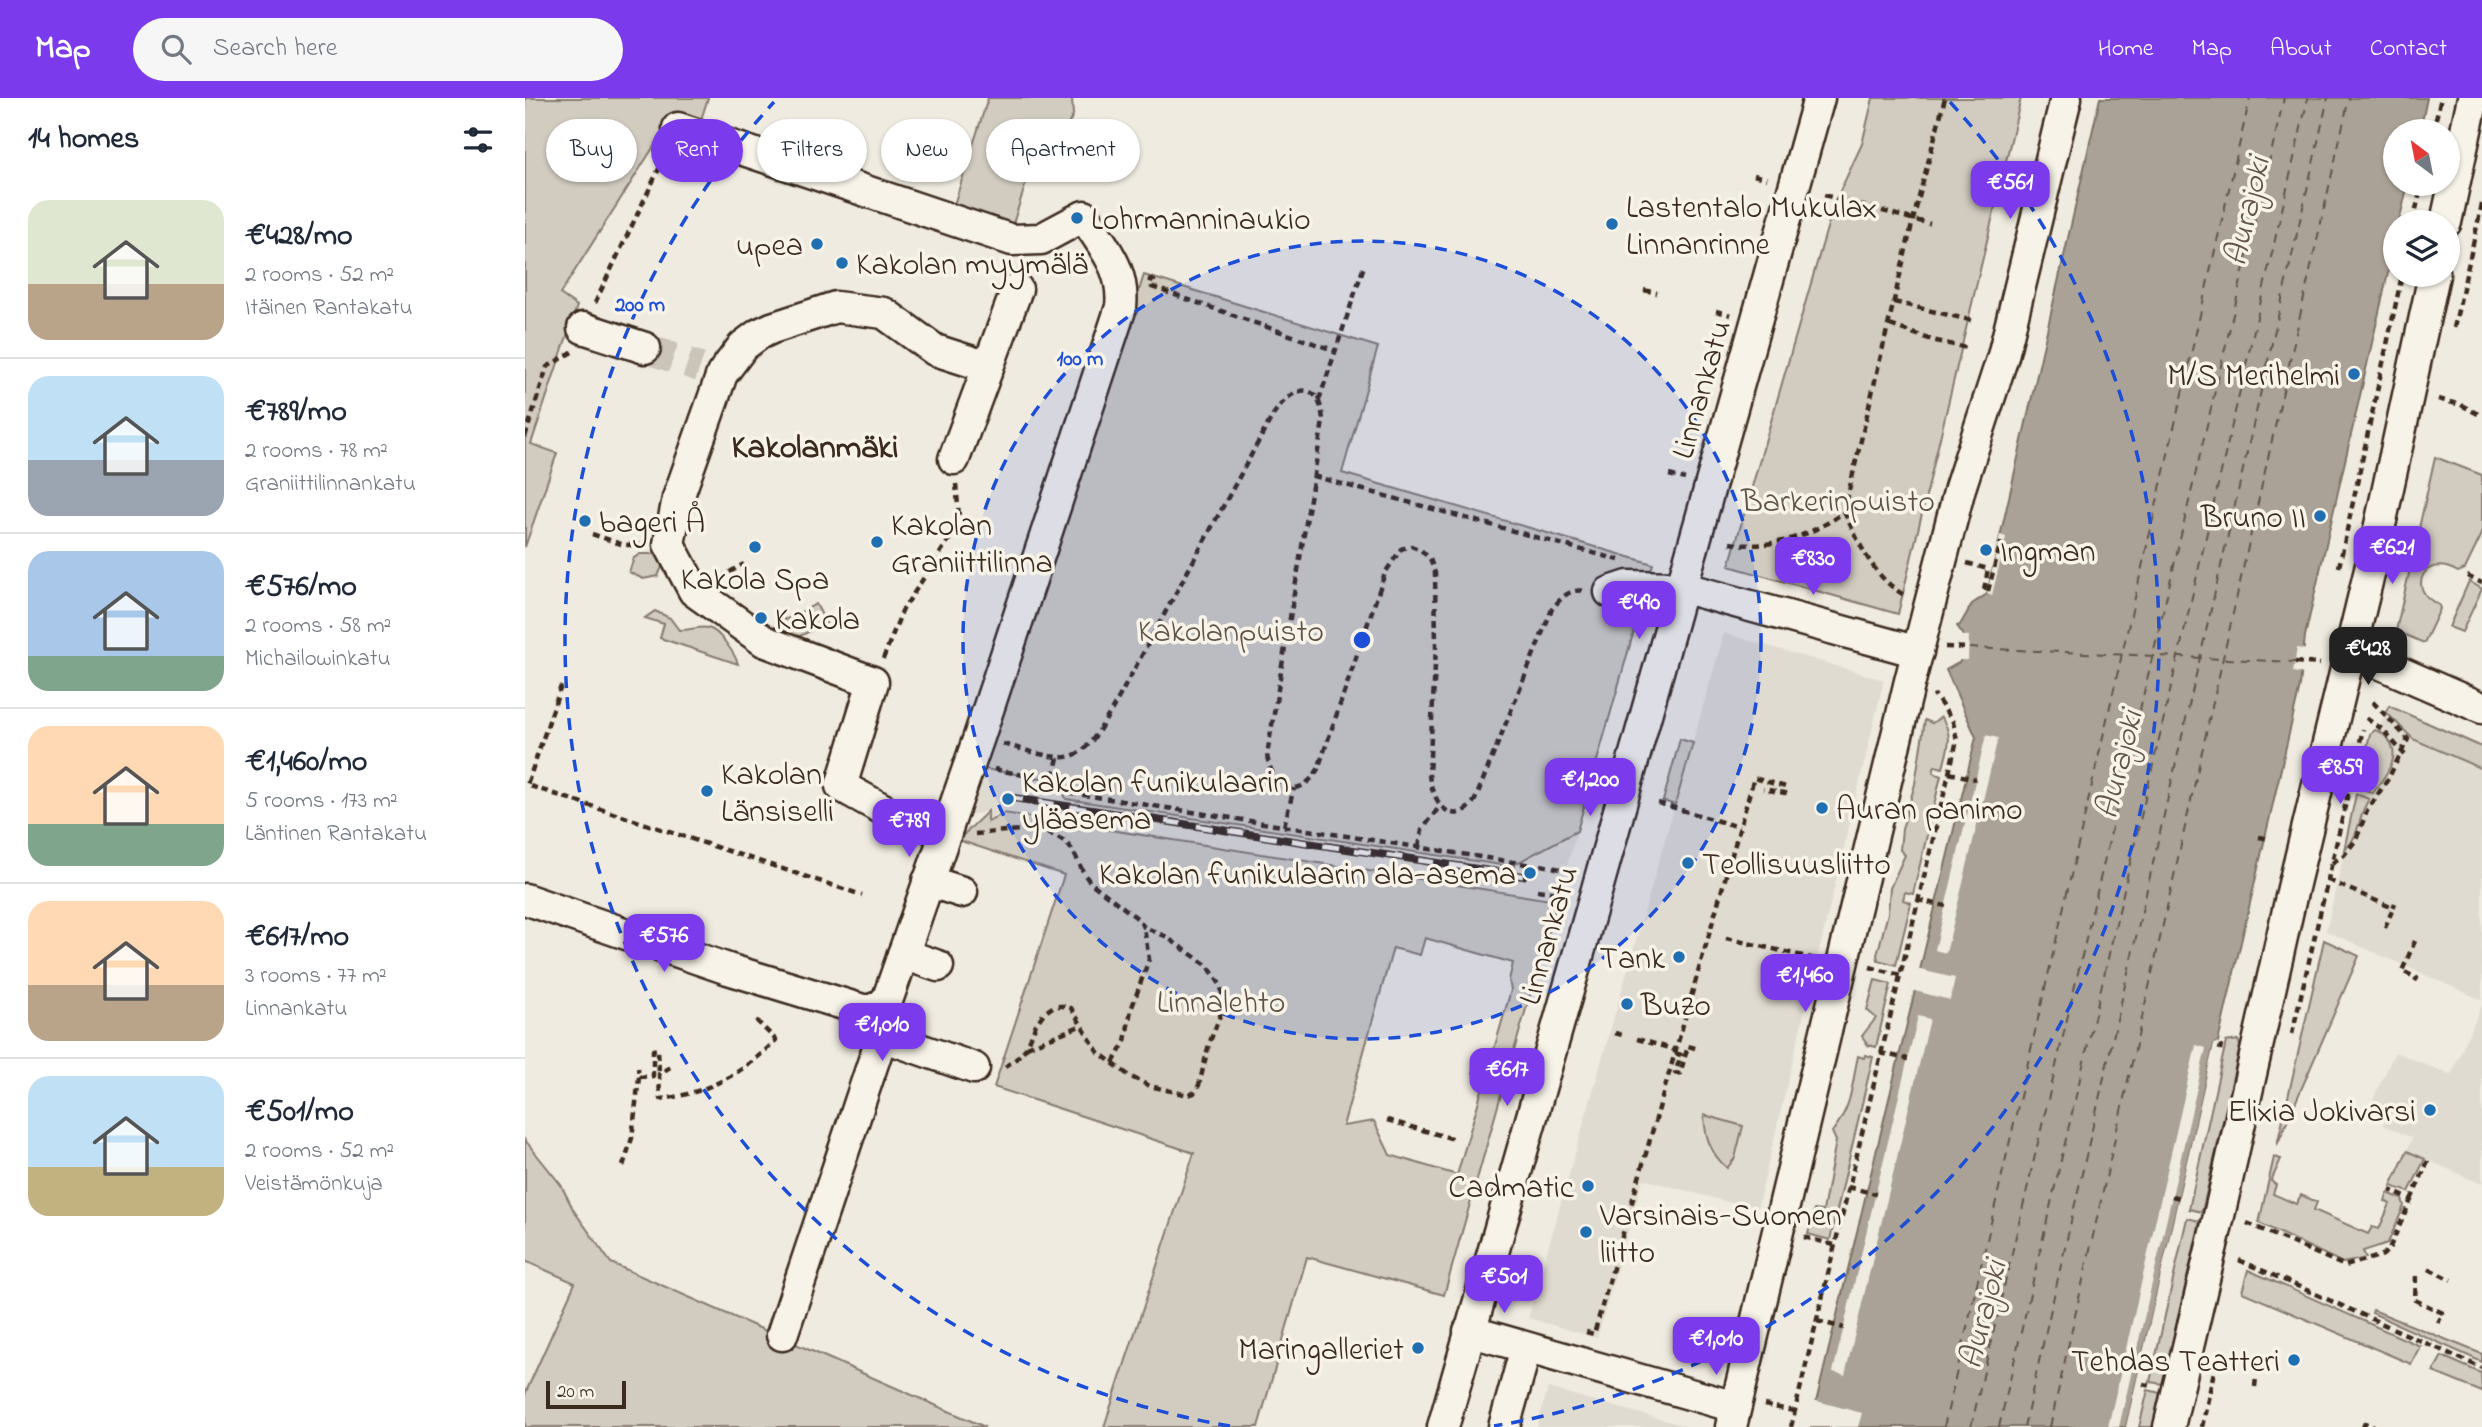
<!DOCTYPE html>
<meta charset="utf-8">
<style>
:root{--surface:#fff;--page:#f6f6f7;--text:#1f2937;--muted:#747a83;--line:#e0e1e3;--accent:#7c3aed}
body{margin:0;font-family:"Indie Flower",sans-serif;background:var(--page);color:var(--text);height:100vh;display:flex;flex-direction:column;font-size:26px;white-space:nowrap}
*{box-sizing:border-box;margin:0}
p{font-size:23px;color:var(--muted)}
.icon{flex:none;width:38px;height:38px;fill:none;stroke:currentColor;stroke-width:2;stroke-linecap:round;stroke-linejoin:round}
.map{position:relative;flex:1;overflow:hidden}
.details{display:flex;flex-direction:column;background:var(--surface);width:525px}
.details>*{flex:none}
.hud{position:absolute;left:21px;top:21px;width:665px;height:63px;display:flex;gap:14px}
.needle{width:46px;rotate:328deg}
.fabs{position:absolute;left:1858px;top:21px;display:grid;gap:14px}
.fabs a{display:grid;place-items:center;width:77px;height:77px;border-radius:50%;background:var(--surface);box-shadow:0 2px 5px #0004;font-size:35px}
.scale{position:absolute;left:21px;bottom:18px;width:80px;box-sizing:border-box;padding-left:7px;border:4px solid #3b2a1e;border-top:0;font-size:19px;line-height:24px;white-space:nowrap;color:#3b2a1e;-webkit-text-stroke:5px #f7f3e8;paint-order:stroke}
.price{position:absolute;translate:-50% -60px;padding:0 16px;border-radius:14px;background:var(--accent);color:#fff;font-size:23px;line-height:46px;filter:drop-shadow(0 2px 4px #0008)}
.price::after{content:'';position:absolute;left:50%;top:42px;width:21px;height:16px;margin-left:-10px;background:inherit;clip-path:polygon(0 0,100% 0,50% 100%)}
.price.on{background:#222;color:#fff}
ul{padding:0;list-style:none}
li{display:flex;align-items:center;gap:21px;height:175px;padding:0 28px}
li+li{border-top:2px solid var(--line)}
li span{display:grid;place-items:center;flex:none;width:196px;height:140px;border-radius:21px;color:#555}
li>.icon{margin-inline-start:auto}
span .icon{width:84px;height:84px;fill:#fffc;stroke-width:1}
li b{font-size:30px}
h2{display:flex;justify-content:space-between;align-items:center;height:84px;padding:0 28px;font-size:30px}
.chip{padding:0 24px;border-radius:32px;background:var(--surface);box-shadow:0 2px 5px #0004;font-size:24px;line-height:63px}
.chip.on{background:var(--accent);color:#fff}
header{display:flex;align-items:center;gap:42px;box-sizing:border-box;height:98px;padding:0 35px;background:var(--accent);color:#fff}
header strong{font-size:33px}
nav{display:flex;gap:38px;margin-inline-start:auto;font-size:24px}
.search{width:490px;height:63px;background:var(--page);display:flex;align-items:center;gap:18px;box-sizing:border-box;padding:0 24px;border-radius:38px;color:var(--muted);font-size:26px}
main{display:flex;flex:1;min-height:0}
.map>svg:first-child{display:block}
.built{fill:#e0dbd0}
.green{fill:#d1cbc0;stroke:#867a6f;stroke-width:2}
.water{fill:#aaa296;stroke:#7e7266;stroke-width:2}
.pier{fill:#efebe0}
.lines{fill:none;stroke-linecap:round;stroke-linejoin:round}
.ferry{stroke:#625448;stroke-width:2;stroke-dasharray:9 7;stroke-linecap:butt}
.minor-tunnel{stroke:#cbc4b9;stroke-width:30;stroke-dasharray:30 15;stroke-linecap:butt}
.minor-casing{stroke:#3b2a1e;stroke-width:35}
.path{stroke:#3b2a1e;stroke-width:4.5;stroke-dasharray:7 5;stroke-linecap:butt}
.minor{stroke:#f7f3e8;stroke-width:30}
.rail-casing{stroke:#3b2a1e;stroke-width:8}
.rail{stroke:#f7f3e8;stroke-width:5;stroke-dasharray:16;stroke-linecap:butt}
.ring{fill:none;stroke:#1d4ed8;stroke-width:3.5;stroke-dasharray:12 9}
.poi-dot{fill:#1f6fb2;stroke:#f7f3e8;stroke-width:2.5}
.labels{text-anchor:middle;stroke-width:7;stroke-linejoin:round;paint-order:stroke}
.poi-label{font-size:32px;fill:#3b2a1e;stroke:#f7f3e8;text-anchor:start}
.street-label{font-size:32px;fill:#3b2a1e;stroke:#f7f3e8}
.park-label{font-size:32px;fill:#605246;stroke:#f7f3e8}
.water-label{font-size:33px;font-style:italic;fill:#625448;stroke:#f7f3e8}
.neighbourhood-label{font-size:33px;font-weight:bold;fill:#3b2a1e;stroke:#f7f3e8}
.centre{fill:#1d4ed8;stroke:#f7f3e8;stroke-width:3.5}
.ring-label{font-size:21px;text-anchor:middle;font-weight:bold;fill:#1d4ed8;stroke:#f7f3e8;stroke-width:7;stroke-linejoin:round;paint-order:stroke}
</style>
<header>
<strong>Map</strong>
<div class="search"><svg class="icon" aria-label="search" viewBox="0 0 24 24"><circle cx="10" cy="10" r="6"/><path d="M15 15l6 6"/></svg>Search here</div>
<nav><a>Home</a><a>Map</a><a>About</a><a>Contact</a></nav>
</header>
<main>
<section class="details">
<h2>14 homes<svg class="icon" aria-label="filters" viewBox="0 0 24 24"><path d="M4 7h16M4 17h16"/><circle cx="9" cy="7" r="2"/><circle cx="15" cy="17" r="2"/></svg></h2>
<ul>
<li><span style="background:linear-gradient(#dfe7d0 60%,#b9a48a 0)"><svg class="icon" aria-label="home" viewBox="0 0 24 24"><path d="M3 11l9-7 9 7M6 9v11h12V9"/></svg></span><div><b>€428/mo</b><p>2 rooms · 52 m²</p><p>Itäinen Rantakatu</p></div></li>
<li><span style="background:linear-gradient(#bfe0f5 60%,#9aa5b1 0)"><svg class="icon" aria-label="home" viewBox="0 0 24 24"><path d="M3 11l9-7 9 7M6 9v11h12V9"/></svg></span><div><b>€789/mo</b><p>2 rooms · 78 m²</p><p>Graniittilinnankatu</p></div></li>
<li><span style="background:linear-gradient(#a9c7e8 75%,#7fa58c 0)"><svg class="icon" aria-label="home" viewBox="0 0 24 24"><path d="M3 11l9-7 9 7M6 9v11h12V9"/></svg></span><div><b>€576/mo</b><p>2 rooms · 58 m²</p><p>Michailowinkatu</p></div></li>
<li><span style="background:linear-gradient(#ffd9b3 70%,#7fa58c 0)"><svg class="icon" aria-label="home" viewBox="0 0 24 24"><path d="M3 11l9-7 9 7M6 9v11h12V9"/></svg></span><div><b>€1,460/mo</b><p>5 rooms · 173 m²</p><p>Läntinen Rantakatu</p></div></li>
<li><span style="background:linear-gradient(#ffd9b3 60%,#b9a48a 0)"><svg class="icon" aria-label="home" viewBox="0 0 24 24"><path d="M3 11l9-7 9 7M6 9v11h12V9"/></svg></span><div><b>€617/mo</b><p>3 rooms · 77 m²</p><p>Linnankatu</p></div></li>
<li><span style="background:linear-gradient(#bfe0f5 65%,#c2b280 0)"><svg class="icon" aria-label="home" viewBox="0 0 24 24"><path d="M3 11l9-7 9 7M6 9v11h12V9"/></svg></span><div><b>€501/mo</b><p>2 rooms · 52 m²</p><p>Veistämönkuja</p></div></li>
</ul>
</section>
<div class="map">
<svg width="1957" height="1329" viewBox="0 0 1957 1329">
<rect width="100%" height="100%" fill="#efebe0"/>
<filter id="ink" filterUnits="userSpaceOnUse"><feTurbulence type="fractalNoise" baseFrequency=".0143" numOctaves="2"/><feDisplacementMap in="SourceGraphic" scale="14" xChannelSelector="R" yChannelSelector="G"/><feConvolveMatrix kernelMatrix="1 2 1 2 8 2 1 2 1" color-interpolation-filters="sRGB"/></filter>
<g filter="url(#ink)">
<g class="built">
<path d="M1199,535L1359,582L1232,1112L1118,1081L1072,1240L1003,1220Z"/>
<path d="M1864,608L1957,649V902L1801,833L1841,660Z"/>
<path d="M459,671L536,683L541,701L989,769L990,766L1052,733L1032,803L479,715L463,724V713L446,717Z"/>
<path d="M1957,907V1086L1882,1053L1887,1040L1858,1027L1862,1016L1845,1008L1870,954L1926,977Z"/>
<path d="M1023,1290L1164,1329H1012Z"/>
</g>
<g class="green">
<path d="M0,0H183L173,31L147,20L35,196L52,208L6,346L32,355L0,449Z"/>
<path d="M463,0H547L548,17L535,43L516,38L486,132L427,113Z"/>
<path d="M1348,0H1496L1373,516L1204,468L1309,106L1337,46Z"/>
<path d="M619,177L853,249L817,375L1128,466L1052,733L990,766V769L541,701L535,683L459,671Z"/>
<path d="M1910,359L1957,377V436L1940,471L1933,474C1899,454 1880,492 1914,507L1915,511L1899,545L1871,533Z"/>
<path d="M115,456H132L136,459L137,469L133,478L118,481L104,474L109,460Z"/>
<path d="M1944,483L1957,491L1937,534L1924,529Z"/>
<path d="M291,506L301,525L273,539L271,543L258,539L251,523L258,519L260,522Z"/>
<path d="M130,513L145,520L154,532C163,533 174,528 183,530C194,532 210,556 213,566L135,540L139,526L120,520Z"/>
<path d="M1864,608L1957,649V671L1888,641L1861,614Z"/>
<path d="M1416,619C1429,637 1423,650 1418,670L1410,668L1408,675L1416,678L1388,796L1380,794L1378,802L1386,805L1371,867L1353,862L1352,857L1363,815L1365,790L1380,757L1375,752L1377,731L1390,686L1400,622L1407,625Z"/>
<path d="M1850,632C1856,634 1858,636 1863,641C1878,660 1859,678 1848,695L1833,689L1845,636Z"/>
<path d="M1155,641L1168,645L1150,707L1138,703Z"/>
<path d="M1831,696L1844,701C1833,717 1835,740 1819,752Z"/>
<path d="M463,713V724L479,715L1032,803L982,977L963,972L986,892L984,882L988,865L900,840L895,857L868,850L818,1028L849,1023L865,1057L932,1077L959,985L978,990L919,1197L782,1159L733,1329H579L669,1055L469,989L539,777L433,742Z"/>
<path d="M1799,842L1834,858L1752,1047Z"/>
<path d="M1350,882L1366,886L1351,949L1343,947L1337,938L1351,920L1342,912Z"/>
<path d="M1713,942L1715,948L1677,1114L1664,1111L1701,944Z"/>
<path d="M1340,957L1348,959L1305,1142L1283,1136L1289,1112L1298,1113L1311,1043L1307,1034C1328,1007 1326,989 1333,958L1339,960Z"/>
<path d="M1179,1017L1218,1028L1210,1060L1202,1070C1185,1055 1180,1039 1179,1017Z"/>
<path d="M0,1042L36,1087L49,1113L86,1165L460,1329H0V1296L50,1185L0,1163Z"/>
<path d="M1882,1053L1900,1061L1884,1094L1866,1088Z"/>
<path d="M1749,1059L1756,1061L1746,1083L1751,1087L1748,1096L1771,1106L1776,1097L1792,1104L1789,1112L1843,1136L1847,1129L1854,1131L1865,1106L1860,1103L1863,1095L1877,1101L1879,1108L1863,1145L1838,1153L1841,1160L1818,1165L1734,1125Z"/>
<path d="M1662,1120L1675,1123L1638,1286L1625,1284Z"/>
<path d="M1723,1172L1895,1248L1886,1266L1717,1194Z"/>
<path d="M1848,1212L1957,1256V1264L1847,1215Z"/>
<path d="M1917,1258L1956,1275L1957,1294L1908,1274Z"/>
<path d="M1623,1292L1635,1295L1628,1329H1614Z"/>
</g>
<path class="water" d="M1575,0H1902L1895,33H1871V86H1883L1874,124H1871V140L1780,538L1775,588L1693,944L1689,946L1601,1329H1285L1451,639L1421,572L1435,564L1438,536L1432,528L1435,527L1447,506L1462,496Z"/>
<g class="pier">
<path d="M1475,437L1481,439L1467,497L1462,496Z"/>
<path d="M1434,538H1444L1443,562H1432Z"/>
<path d="M1772,550L1782,552L1780,576L1768,574Z"/>
<path d="M1461,637L1473,640L1421,855L1410,852Z"/>
<path d="M1391,871L1430,880L1425,902L1386,892Z"/>
<path d="M1393,918L1405,921L1320,1277L1308,1274Z"/>
<path d="M1693,944L1605,1329H1601L1689,946Z"/>
<path d="M1671,947L1681,950L1594,1329H1583Z"/>
<path d="M1288,1302L1337,1315L1333,1329H1281Z"/>
</g>
<g class="lines">
<g class="ferry">
<path d="M1444,550L1770,564"/>
<path d="M1419,1329L1725,0"/>
<path d="M1446,1329L1759,0"/>
<path d="M1474,1329L1783,0"/>
<path d="M1499,1329L1803,0"/>
<path d="M1525,1329L1824,0"/>
</g>
<path class="minor-tunnel" d="M120,250L175,269"/>
<g class="minor-casing">
<g id="minor">
<path d="M153,30L487,142L516,141L559,118C578,149 600,171 596,209L454,639L363,900L357,907L347,912"/>
<path d="M1921,124L1948,0"/>
<path d="M58,230L120,250"/>
<path d="M429,361L492,191"/>
<path d="M1085,494L1103,488L1156,489L1393,554"/>
<path d="M1826,553L1957,610"/>
<path d="M421,735L365,715L316,688L348,584L239,543L169,493L144,446L153,400L197,276L218,248L234,236L247,230L311,209L359,215L410,252L463,269"/>
<path d="M403,783L437,794"/>
<path d="M0,801L203,871L338,912H347L357,938L449,970"/>
<path d="M378,856L413,868"/>
<path d="M944,1233L1210,1309"/>
<path d="M257,1237L357,938"/>
<path d="M918,1329L1069,802L1294,0"/>
<path d="M979,1329L1001,1250"/>
<path d="M1206,1329L1385,583L1435,390L1478,258L1541,0"/>
<path d="M1644,1329L1693,1122L1768,790L1849,455L1909,177"/>
</g>
</g>
<g class="path">
<path d="M1908,33L1916,0"/>
<path d="M1229,77L1242,81"/>
<path d="M1299,97L1405,126"/>
<path d="M1888,124L1897,86"/>
<path d="M623,181L629,183L627,189L811,253"/>
<path d="M1119,192L1132,195"/>
<path d="M1369,204L1449,223"/>
<path d="M70,205L142,54"/>
<path d="M1191,213L1206,217"/>
<path d="M1365,227L1407,242L1442,250"/>
<path d="M1929,230L1957,106"/>
<path d="M1913,301L1936,307L1957,318"/>
<path d="M794,302L839,168"/>
<path d="M0,339L22,269L47,254"/>
<path d="M1144,377L1160,381"/>
<path d="M788,378L1094,462"/>
<path d="M431,386L434,418"/>
<path d="M1319,414C1335,446 1347,478 1379,497"/>
<path d="M67,436L99,447H118"/>
<path d="M1205,445C1246,452 1286,438 1319,414L1388,122L1420,0"/>
<path d="M1442,465L1463,471L1459,492L1462,493"/>
<path d="M1814,469L1877,177"/>
<path d="M1942,478L1957,485"/>
<path d="M194,480L219,466"/>
<path d="M1463,493L1476,444"/>
<path d="M1420,549L1444,550"/>
<path d="M358,561L377,513L427,437"/>
<path d="M1770,564L1795,566"/>
<path d="M36,588L2,687L337,797"/>
<path d="M1841,620L1858,632L1880,657"/>
<path d="M478,646C553,667 553,670 593,601L748,317C766,288 795,279 798,323L742,657C747,691 774,704 793,671L860,475L876,451L886,448L896,452L905,461L910,475L911,549L904,676C906,702 927,734 950,702L1027,511C1036,500 1044,490 1060,493"/>
<path d="M533,660L527,683L533,693L1007,767"/>
<path d="M469,671L527,683"/>
<path d="M1424,675L1451,681"/>
<path d="M1133,705L1214,729"/>
<path d="M759,728L769,690"/>
<path d="M450,736C478,734 528,723 547,752C554,763 557,775 566,785L612,820L619,829L640,838L683,868L696,888L698,903L695,918L684,946L674,987L669,995L663,997L625,988L606,979L573,954L546,910L538,908H529L519,915L511,926L502,949L491,961L477,971"/>
<path d="M1734,739L1745,741"/>
<path d="M894,749L897,732L915,708"/>
<path d="M1807,765L1819,757L1831,742L1842,713L1863,681L1883,641L1845,601"/>
<path d="M1016,767L1046,773"/>
<path d="M1803,782L1868,810L1870,805"/>
<path d="M1012,792L1039,796"/>
<path d="M1392,802L1421,808"/>
<path d="M1860,830L1868,810"/>
<path d="M1201,840L1291,861"/>
<path d="M1890,843L1877,873L1892,880L1890,883"/>
<path d="M1345,869L1375,877"/>
<path d="M1090,935L1101,938"/>
<path d="M1767,936L1838,631"/>
<path d="M1112,941L1151,952"/>
<path d="M502,949L555,928"/>
<path d="M1695,952L1696,947"/>
<path d="M1150,955L1156,957L1150,975L1155,976L1163,948L1174,951"/>
<path d="M1355,955L1383,961"/>
<path d="M588,965L600,943L606,912L624,861L619,830"/>
<path d="M145,969L134,976L135,1001C181,996 219,975 251,942L230,921"/>
<path d="M948,973L980,984"/>
<path d="M114,979L128,978V952L133,951L134,976"/>
<path d="M862,1022L929,1041"/>
<path d="M98,1068L107,1040L114,979L113,970"/>
<path d="M1323,1089L1351,1096"/>
<path d="M1647,1098L1654,1100"/>
<path d="M1886,1102L1903,1063"/>
<path d="M1722,1125L1820,1168L1858,1157L1864,1151L1886,1102L1865,1092"/>
<path d="M1279,1139L1309,1147"/>
<path d="M1714,1162L1957,1270"/>
<path d="M1904,1171L1926,1182"/>
<path d="M1891,1178L1890,1202L1918,1215L1913,1225"/>
<path d="M1292,1223L1319,1230"/>
<path d="M1061,1234L1069,1236L1229,680L1261,689L1260,695L1238,691"/>
<path d="M1618,1286L1627,1288"/>
<path d="M1730,1289L1731,1279"/>
<path d="M1239,1307L1269,1313"/>
<path d="M1266,1329L1432,642L1428,624L1409,596"/>
<path d="M1677,1329L1693,1255"/>
<path d="M1838,1329L1840,1325L1849,1329"/>
</g>
<use href="#minor" class="minor"/>
<g class="rail-casing">
<path id="rail" d="M482,699L998,778"/>
</g>
<use href="#rail" class="rail"/>
</g>
</g>
<circle cx="837" cy="542" r="399" fill="#1d4ed8" fill-opacity=".12"/>
<g class="ring">
<circle cx="837" cy="542" r="399"/>
<path d="M705 1328A797 797 0 0 1 249 4M1425 4A797 797 0 0 1 969 1328"/>
</g>
<g class="poi-dot">
<circle cx="552" cy="120" r="7"/>
<circle cx="1087" cy="126" r="7"/>
<circle cx="292" cy="146" r="7"/>
<circle cx="317" cy="165" r="7"/>
<circle cx="1829" cy="276" r="7"/>
<circle cx="1795" cy="418" r="7"/>
<circle cx="60" cy="423" r="7"/>
<circle cx="352" cy="444" r="7"/>
<circle cx="230" cy="449" r="7"/>
<circle cx="1461" cy="452" r="7"/>
<circle cx="236" cy="520" r="7"/>
<circle cx="182" cy="693" r="7"/>
<circle cx="483" cy="701" r="7"/>
<circle cx="1297" cy="710" r="7"/>
<circle cx="1163" cy="765" r="7"/>
<circle cx="1005" cy="775" r="7"/>
<circle cx="1154" cy="859" r="7"/>
<circle cx="1102" cy="906" r="7"/>
<circle cx="1905" cy="1012" r="7"/>
<circle cx="1063" cy="1088" r="7"/>
<circle cx="1061" cy="1134" r="7"/>
<circle cx="893" cy="1250" r="7"/>
<circle cx="1769" cy="1262" r="7"/>
</g>
<g class="labels">
<g class="poi-label">
<text x="1101" y="119">Lastentalo Mukulax<tspan x="1101" dy="37">Linnanrinne</tspan></text>
<text x="566" y="131">Lohrmanninaukio</text>
<text x="278" y="157" text-anchor="end">upea</text>
<text x="331" y="176">Kakolan myymälä</text>
<text x="1815" y="287" text-anchor="end">M/S Merihelmi</text>
<text x="1781" y="429" text-anchor="end">Bruno II</text>
<text x="74" y="434">bageri Å</text>
<text x="366" y="437">Kakolan<tspan x="366" dy="37">Graniittilinna</tspan></text>
<text x="1475" y="463">Ingman</text>
<text x="230" y="491" text-anchor="middle">Kakola Spa</text>
<text x="250" y="531">Kakola</text>
<text x="196" y="686">Kakolan<tspan x="196" dy="37">Länsiselli</tspan></text>
<text x="497" y="694">Kakolan funikulaarin<tspan x="497" dy="37">yläasema</tspan></text>
<text x="1311" y="721">Auran panimo</text>
<text x="1177" y="776">Teollisuusliitto</text>
<text x="991" y="786" text-anchor="end">Kakolan funikulaarin ala-asema</text>
<text x="1140" y="870" text-anchor="end">Tank</text>
<text x="1116" y="917">Buzo</text>
<text x="1891" y="1023" text-anchor="end">Elixia Jokivarsi</text>
<text x="1049" y="1099" text-anchor="end">Cadmatic</text>
<text x="1075" y="1127">Varsinais-Suomen<tspan x="1075" dy="37">liitto</tspan></text>
<text x="879" y="1261" text-anchor="end">Maringalleriet</text>
<text x="1755" y="1273" text-anchor="end">Tehdas Teatteri</text>
</g>
<g class="street-label">
<text transform="translate(1175 291) rotate(-74)" y="11">Linnankatu</text>
<text transform="translate(1022 837) rotate(-74)" y="11">Linnankatu</text>
</g>
<g class="park-label">
<text x="1313" y="413">Barkerinpuisto</text>
<text x="706" y="543">Kakolanpuisto</text>
<text x="696" y="914">Linnalehto</text>
</g>
<g class="water-label">
<text transform="translate(1720 113) rotate(-77)" y="12">Aurajoki</text>
<text transform="translate(1592 666) rotate(-76)" y="12">Aurajoki</text>
<text transform="translate(1456 1216) rotate(-76)" y="12">Aurajoki</text>
</g>
<g class="neighbourhood-label">
<text x="290" y="359">Kakolanmäki</text>
</g>
</g>
<circle cx="837" cy="542" r="10" class="centre"/>
<g class="ring-label">
<text x="115" y="213">200 m</text>
<text x="555" y="267">100 m</text>
</g>
</svg>
<div class="fabs">
<a><svg class="needle" viewBox="-14 -14 28 28"><path d="M0-13l5 13h-10z" fill="#e53935"/><path d="M0 13l5-13h-10z" fill="#747a83"/></svg></a>
<a><svg class="icon" aria-label="layers" viewBox="0 0 24 24"><path d="M12 4l9 5-9 5-9-5zM3 14l9 5 9-5"/></svg></a>
</div>
<div class="scale">20 m</div>
<b class="price" style="left:1485px;top:123px">€561</b>
<b class="price" style="left:1867px;top:488px">€621</b>
<b class="price" style="left:1288px;top:499px">€830</b>
<b class="price" style="left:1114px;top:543px">€490</b>
<b class="price on" style="left:1843px;top:589px">€428</b>
<b class="price" style="left:1815px;top:708px">€859</b>
<b class="price" style="left:1065px;top:720px">€1,200</b>
<b class="price" style="left:384px;top:761px">€789</b>
<b class="price" style="left:139px;top:876px">€576</b>
<b class="price" style="left:1280px;top:916px">€1,460</b>
<b class="price" style="left:357px;top:965px">€1,010</b>
<b class="price" style="left:982px;top:1010px">€617</b>
<b class="price" style="left:979px;top:1217px">€501</b>
<b class="price" style="left:1191px;top:1279px">€1,010</b>
<div class="hud">
<a class="chip">Buy</a>
<a class="chip on">Rent</a>
<a class="chip">Filters</a>
<a class="chip">New</a>
<a class="chip">Apartment</a>
</div>
</div>
</main>
